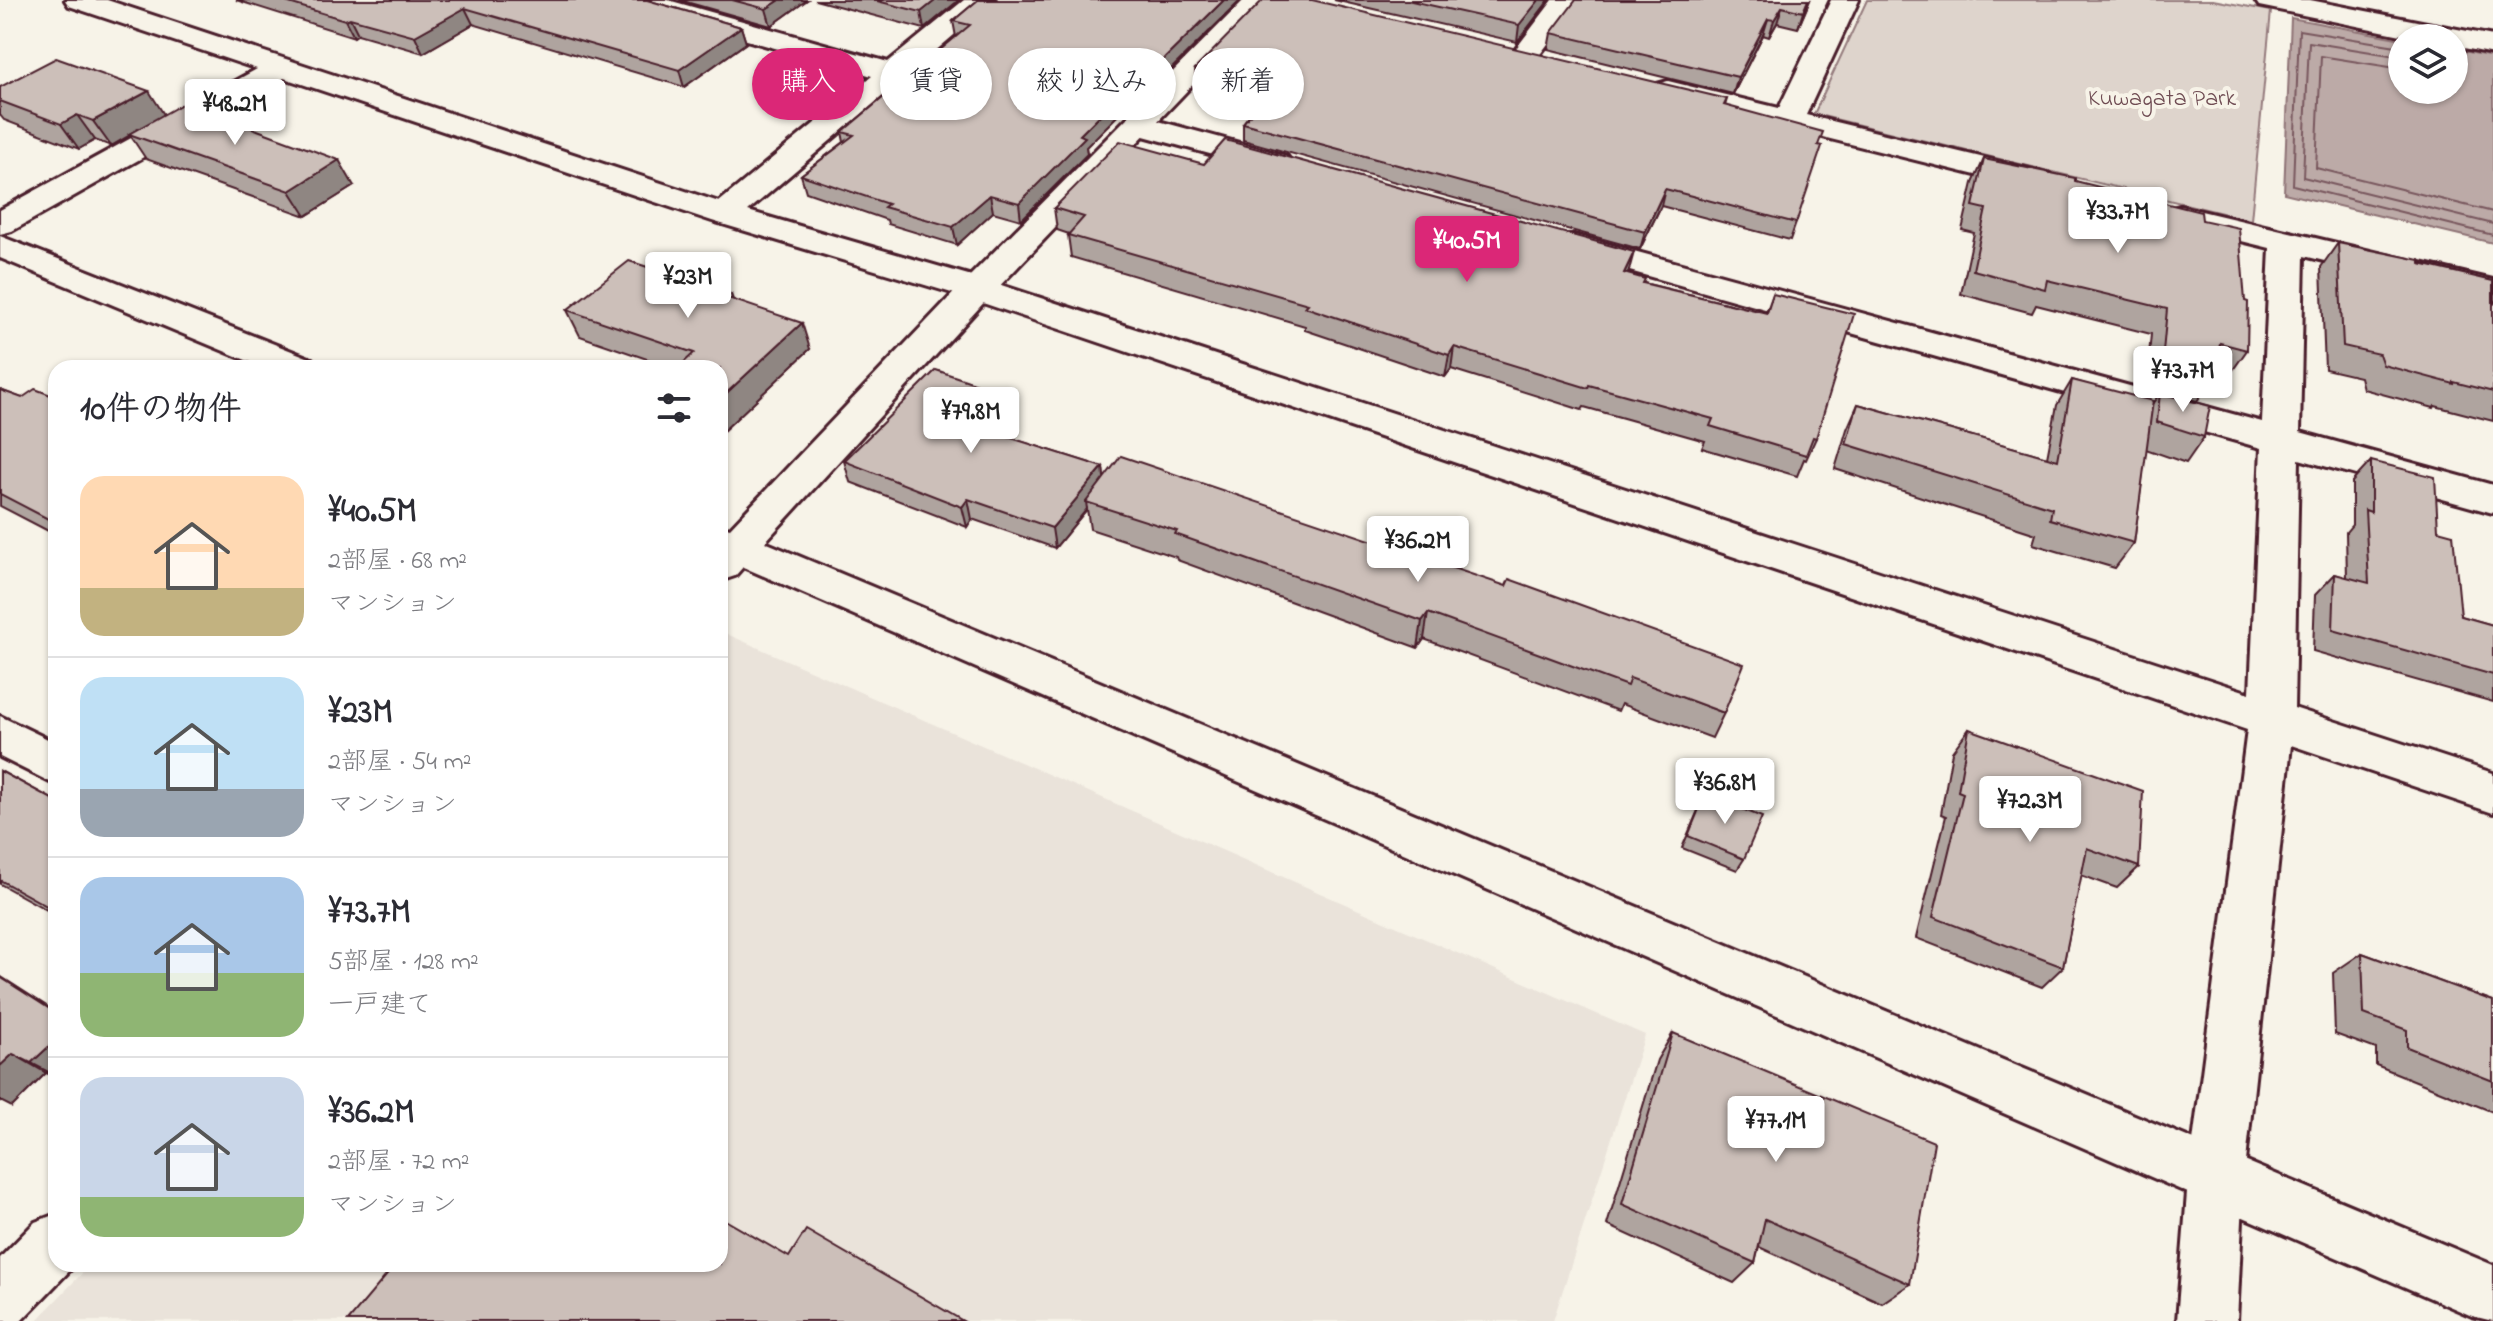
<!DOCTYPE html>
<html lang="ja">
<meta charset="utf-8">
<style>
:root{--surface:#fff;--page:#f7f7f7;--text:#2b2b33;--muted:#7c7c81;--line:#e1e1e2;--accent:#db2777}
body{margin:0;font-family:"Indie Flower","Klee One",sans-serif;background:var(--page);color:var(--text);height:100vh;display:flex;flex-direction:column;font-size:30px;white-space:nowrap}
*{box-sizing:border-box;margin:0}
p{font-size:26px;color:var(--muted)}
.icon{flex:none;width:44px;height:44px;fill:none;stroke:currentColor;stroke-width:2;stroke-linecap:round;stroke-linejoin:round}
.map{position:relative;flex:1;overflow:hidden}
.side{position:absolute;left:48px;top:360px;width:680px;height:912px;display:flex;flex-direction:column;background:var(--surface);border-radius:24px;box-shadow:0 2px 6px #0004}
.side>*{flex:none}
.banner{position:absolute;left:752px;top:48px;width:760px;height:72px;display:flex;gap:16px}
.fabs{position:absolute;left:2388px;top:24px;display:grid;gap:16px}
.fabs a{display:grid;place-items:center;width:80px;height:80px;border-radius:50%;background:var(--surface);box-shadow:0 2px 6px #0004;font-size:40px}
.price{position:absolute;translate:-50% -68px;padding:0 18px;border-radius:8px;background:#fff;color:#222;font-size:26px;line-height:52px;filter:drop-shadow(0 2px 4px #0008)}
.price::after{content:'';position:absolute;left:50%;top:48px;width:24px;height:18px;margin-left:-12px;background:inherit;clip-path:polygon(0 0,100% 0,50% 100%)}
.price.active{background:var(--accent);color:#fff}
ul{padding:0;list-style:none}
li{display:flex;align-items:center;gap:24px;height:200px;padding:0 32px}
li+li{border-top:2px solid var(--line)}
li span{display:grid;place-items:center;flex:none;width:224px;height:160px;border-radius:24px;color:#555}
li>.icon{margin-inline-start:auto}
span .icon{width:96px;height:96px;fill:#fffc;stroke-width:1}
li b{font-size:34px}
h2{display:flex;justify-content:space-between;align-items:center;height:96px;padding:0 32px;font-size:34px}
.pill{padding:0 28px;border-radius:36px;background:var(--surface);box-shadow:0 2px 6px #0004;font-size:28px;line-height:72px}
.pill.active{background:var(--accent);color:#fff}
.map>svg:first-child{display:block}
.built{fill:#eae3da}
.green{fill:#ded4cc;stroke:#947a7c;stroke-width:2}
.water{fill:#bcaaa7;stroke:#8e7275;stroke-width:2}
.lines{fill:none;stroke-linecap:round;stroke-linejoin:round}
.shore{stroke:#78575d;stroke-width:2}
.street-casing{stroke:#4a1f2b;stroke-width:6}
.secondary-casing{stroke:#4a1f2b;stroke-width:6}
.street{fill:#f7f3e8;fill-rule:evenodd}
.secondary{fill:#f7f3e8;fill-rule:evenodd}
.wall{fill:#afa49f;stroke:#4a1f2b;stroke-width:2}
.shaded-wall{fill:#8f8682;stroke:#4a1f2b;stroke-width:2}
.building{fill:#ccbfb9;stroke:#4a1f2b;stroke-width:2}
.labels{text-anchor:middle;stroke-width:8;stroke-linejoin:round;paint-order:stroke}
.far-park-label{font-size:24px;fill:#6f4c53;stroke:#f7f3e8}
</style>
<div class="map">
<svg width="2493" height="1321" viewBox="0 0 2493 1321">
<rect width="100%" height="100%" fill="#f7f3e8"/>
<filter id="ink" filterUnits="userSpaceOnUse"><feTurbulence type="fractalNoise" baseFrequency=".0125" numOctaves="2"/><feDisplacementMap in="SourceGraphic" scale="16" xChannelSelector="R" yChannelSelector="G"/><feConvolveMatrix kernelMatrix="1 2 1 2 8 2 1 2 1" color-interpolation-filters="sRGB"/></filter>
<g filter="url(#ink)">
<path class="built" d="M720,631L1645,1035L1553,1321H36L91,1264H720Z"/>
<path class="green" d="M1867,0H2213L2271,11L2251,220L1814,114Z"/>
<path class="water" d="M2291,18L2402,39V90H2454V49L2493,57V243L2284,193Z"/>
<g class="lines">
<g class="shore">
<path d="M2402,47L2299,30L2293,185L2493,235"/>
<path d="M2402,57L2309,42L2303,177L2493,224"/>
<path d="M2402,69L2321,56L2316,168L2493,212"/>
</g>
<g class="street-casing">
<g id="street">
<path d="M65,0H107L719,202L872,76L628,6L624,0H668L888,62L964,0H995L748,211L989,281L2250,693L2261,448L1562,252L1557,245L1562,238L1574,235L1586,238L2262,422L2270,248L2168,223L2164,216L2168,209L2180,206L2493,280V302L2304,256L2300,432L2493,485V513L2299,459L2294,708L2493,773V813L2291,745L2244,1180L2237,1321H2177L2188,1180L2247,730L965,297L712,221L284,78L12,231L0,234V210L257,69L69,6Z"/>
<path d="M1553,0H1581L1535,61L1525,64L1515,61L1511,55Z"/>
<path d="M1831,0H1859L1806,115L2051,174L2056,181L2051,188L2040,191L1657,96L1653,90L1657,84L1668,81L1779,108Z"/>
<path d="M2255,0H2310L2493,36V54L2454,46V38H2416L2269,8L2259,6Z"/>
<path d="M1140,116L1287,156L1292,163L1287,170L1276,172L1129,132L1125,125L1129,118Z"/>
<path d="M0,716L56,743V785L0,757Z"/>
</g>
</g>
<g class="secondary-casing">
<g id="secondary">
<path d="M1244,0H1274L989,297L765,542L2493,1265V1321L2472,1316L743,567L735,576L720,581V525L730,528L965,281Z"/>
<path d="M0,236L312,359L317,368H265L0,258Z"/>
<path d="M56,1214V1264H76L21,1321H0V1258L35,1222Z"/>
</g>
</g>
<use href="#street" class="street"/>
<use href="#secondary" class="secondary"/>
</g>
<g class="wall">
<path d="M236,0H647L741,27L746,43L684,87L473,24L423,53L358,34L354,37Z"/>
<path d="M679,0H807L771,26Z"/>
<path d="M815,0H959L924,29Z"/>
<path d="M978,0H1241L1163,77L1157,76L1086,147L1087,154L1021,220L993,212L957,245L888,224L887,220L806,192L801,175L844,142L842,132L956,37L953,21Z"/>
<path d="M1334,0H1549L1517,42Z"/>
<path d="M1810,0L1798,28L1777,23L1769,37L1763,35L1733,94L1548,49L1551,33Z"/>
<path d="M1195,69L1727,99L1725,106L1818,145L1796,223L1790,240L1661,206L1640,249L1243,140V123L1260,102L1196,86Z"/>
<path d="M0,87L164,114L354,186L306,216L146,159L130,135L111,146L95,140L79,149L4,120L0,115Z"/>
<path d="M1984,159L2075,181L2202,220L2247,350L2230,374L2215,370L2214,377L2197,401L2146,387L2151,334L2036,305L2032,313L1961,294L1974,233L1962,230L1973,183Z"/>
<path d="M1204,164L1628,274L1644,283L1766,313L1773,294L1816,438L1806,460L1804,459L1797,476L1702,448L1705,441L1584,407L1582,410L1451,369L1445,377L1305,330V326L1071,257L1068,235L1069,234L1057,230L1054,208Z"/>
<path d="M2338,243L2493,281V421L2435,406L2434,408L2363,389L2360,377L2325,369L2321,267Z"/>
<path d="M731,294L733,300L810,349L720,434V368H673L580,336L567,310Z"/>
<path d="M2072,380L2152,404L2160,393L2204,437L2186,463L2146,449L2134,543L2115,568L2033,544L2036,534L1835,469L1847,429L1858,404L2047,457L2057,405Z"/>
<path d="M0,390L22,398L56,397V535L0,506Z"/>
<path d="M1011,414L992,432L1103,467L1104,478L1724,713L1712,738L1621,704L1618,711L1424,639L1418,648L1177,560L1176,557L1090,529L1087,509L1055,548L972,519L967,527L850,482L844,461Z"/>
<path d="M2371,461L2438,530L2461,616L2493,625V702L2313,651L2315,595L2335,574L2347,578L2346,532L2352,525V482Z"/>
<path d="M1969,729L2139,867L2117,888L2081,875L2063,967L2042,987L1916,938L1946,816L1941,814L1952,752Z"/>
<path d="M0,771L56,801V915L0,884Z"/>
<path d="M1705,794L1744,859L1737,870L1682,848Z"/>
<path d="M2362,953L2493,1001V1112L2376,1065V1049L2335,1034L2333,973Z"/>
<path d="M0,976L56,1012V1077L46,1073L12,1107Z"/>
<path d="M1673,1033L1910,1284L1882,1303L1759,1247L1755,1263L1734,1283L1607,1225L1657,1060Z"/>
</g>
<g class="shaded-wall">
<path d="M780,0H807L771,26L766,9Z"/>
<path d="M936,0H959L924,29L921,12Z"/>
<path d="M1224,0H1241L1163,77L1162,61Z"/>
<path d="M1539,0H1549L1517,42L1519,25Z"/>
<path d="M1808,0H1810L1798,28L1803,12Z"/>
<path d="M1782,7L1777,23L1769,37L1774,20Z"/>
<path d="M465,8L473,24L423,53L415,36Z"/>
<path d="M350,18L358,34L354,37L345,20Z"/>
<path d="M1768,19L1763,35L1733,94L1738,77Z"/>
<path d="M741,27L746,43L684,87L679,70Z"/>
<path d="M1156,59L1157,76L1086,147L1087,154L1021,220L1019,203L1080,135Z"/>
<path d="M149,91L165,116L129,134L130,135L111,146L93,121Z"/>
<path d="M77,115L95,140L79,149L61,124Z"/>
<path d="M339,160L354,186L306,216L290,191Z"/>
<path d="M1665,189L1661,206L1640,249L1645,232Z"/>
<path d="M990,195L993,212L957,245L953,227Z"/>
<path d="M1634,252L1628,274L1624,273Z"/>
<path d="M802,323L810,349L720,434V399Z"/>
<path d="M1454,347L1451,369L1445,377L1449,355Z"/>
<path d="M1007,394L1011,414L978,447L973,426Z"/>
<path d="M1103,467L1105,487L1086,502L1087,509L1055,548L1052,528Z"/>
<path d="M968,499L972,519L967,527L962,507Z"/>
<path d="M1428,613L1424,639L1418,648L1422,621Z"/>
<path d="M56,1040V1076L31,1063Z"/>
<path d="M13,1054L46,1073L12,1107L0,1101V1066Z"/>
</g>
<g class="building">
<path d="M279,0H647L741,27L679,70L465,8L415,36L350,18L345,20Z"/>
<path d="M732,0H780L766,9Z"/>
<path d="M873,0H936L921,12Z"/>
<path d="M978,0H1224L1162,61L1156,59L1080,135L1085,137L1019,203L990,195L953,227L884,207L888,204L801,175L854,135L842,132L970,25L953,21Z"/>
<path d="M1263,0H1312L1727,99L1724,105L1823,132L1818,145L1822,146L1796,223L1665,189L1645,232L1243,123L1272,88L1195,69Z"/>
<path d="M1407,0H1539L1519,25Z"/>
<path d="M1576,0H1808L1803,12L1782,7L1774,20L1768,19L1738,77L1551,33Z"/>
<path d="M56,58L149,91L93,121L77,115L61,124L0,101V87Z"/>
<path d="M184,103L339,160L290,191L129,134Z"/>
<path d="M1225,140L1634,252L1624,273L1645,279L1643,283L1767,313L1773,294L1854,314L1816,438L1813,437L1806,455L1710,426L1713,419L1589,385L1588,388L1454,347L1449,355L1305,307L1308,304L1068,235L1084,217L1054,208L1120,141L1204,164Z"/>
<path d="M1984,159L2075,178V181L2201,212L2202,220L2239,228L2245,301L2248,302L2247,350L2220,343L2214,377L2162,363L2167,309L2047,280L2045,289L1973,270L1986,209L1973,206Z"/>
<path d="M2338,243L2420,260V264L2493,281V392L2454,382V384L2383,365L2379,354L2343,346Z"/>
<path d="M629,261L731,294L728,298L802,323L720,399V368H678L694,353L567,310Z"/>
<path d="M936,370L1007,394L973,426L1103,467L1052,528L968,499L962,507L844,461Z"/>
<path d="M2072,380L2153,401L2134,543L2050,519L2052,508L1846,444L1858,404L2058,460Z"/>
<path d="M35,389L56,397V523L0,494V390L22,398Z"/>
<path d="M2160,393L2210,406L2204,437L2157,422Z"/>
<path d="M1121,456L1506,586L1509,579L1744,664L1724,713L1630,678L1627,686L1428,613L1422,621L1175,534L1177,531L1086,502Z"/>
<path d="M2371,461L2435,477L2438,530L2453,534L2461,616L2493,625V675L2333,630L2335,574L2369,583L2365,510L2371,512Z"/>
<path d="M1969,729L2143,791L2139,867L2087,848L2063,967L1933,917L1963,793L1958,791Z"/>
<path d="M0,771L56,801V911L0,880Z"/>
<path d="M1705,794L1762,817L1744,859L1688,836Z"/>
<path d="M2362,953L2493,1001V1081L2407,1047V1030L2364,1014Z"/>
<path d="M0,977L56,1013V1040L31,1063L13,1054L0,1066Z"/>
<path d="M1673,1033L1934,1142L1910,1284L1765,1219L1755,1263L1622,1204Z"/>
<path d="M720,1217L789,1257L806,1230L963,1321H348L396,1264H720Z"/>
</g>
</g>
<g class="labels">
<g class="far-park-label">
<text x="2162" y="105">Kuwagata Park</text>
</g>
</g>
</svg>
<div class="fabs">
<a><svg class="icon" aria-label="layers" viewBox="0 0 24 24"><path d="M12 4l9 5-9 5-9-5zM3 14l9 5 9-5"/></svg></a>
</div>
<b class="price" style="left:235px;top:147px">¥48.2M</b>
<b class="price" style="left:2118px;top:255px">¥33.7M</b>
<b class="price active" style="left:1467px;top:284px">¥40.5M</b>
<b class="price" style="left:688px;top:320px">¥23M</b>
<b class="price" style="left:2183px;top:414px">¥73.7M</b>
<b class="price" style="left:971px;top:455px">¥79.8M</b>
<b class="price" style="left:1418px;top:584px">¥36.2M</b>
<b class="price" style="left:1725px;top:826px">¥36.8M</b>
<b class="price" style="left:2030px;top:844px">¥72.3M</b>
<b class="price" style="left:1776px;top:1164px">¥77.1M</b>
<div class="banner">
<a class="pill active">購入</a>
<a class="pill">賃貸</a>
<a class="pill">絞り込み</a>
<a class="pill">新着</a>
</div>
<section class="side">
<h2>10件の物件<svg class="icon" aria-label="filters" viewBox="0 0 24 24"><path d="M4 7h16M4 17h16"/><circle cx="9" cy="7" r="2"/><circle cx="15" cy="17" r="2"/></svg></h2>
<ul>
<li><span style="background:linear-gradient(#ffd9b3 70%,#c2b280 0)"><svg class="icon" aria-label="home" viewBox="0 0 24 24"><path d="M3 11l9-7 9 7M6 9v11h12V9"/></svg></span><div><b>¥40.5M</b><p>2部屋 · 68 m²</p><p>マンション</p></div></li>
<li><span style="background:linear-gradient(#bfe0f5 70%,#9aa5b1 0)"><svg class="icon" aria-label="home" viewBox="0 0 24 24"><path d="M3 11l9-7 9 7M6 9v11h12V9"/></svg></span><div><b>¥23M</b><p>2部屋 · 54 m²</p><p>マンション</p></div></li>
<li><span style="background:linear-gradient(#a9c7e8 60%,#8fb573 0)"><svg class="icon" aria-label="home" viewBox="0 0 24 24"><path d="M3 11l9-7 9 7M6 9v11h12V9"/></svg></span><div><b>¥73.7M</b><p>5部屋 · 128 m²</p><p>一戸建て</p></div></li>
<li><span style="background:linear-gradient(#c9d6e8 75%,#8fb573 0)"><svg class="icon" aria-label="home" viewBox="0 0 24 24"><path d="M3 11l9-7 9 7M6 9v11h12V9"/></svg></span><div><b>¥36.2M</b><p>2部屋 · 72 m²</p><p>マンション</p></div></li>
</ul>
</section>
</div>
